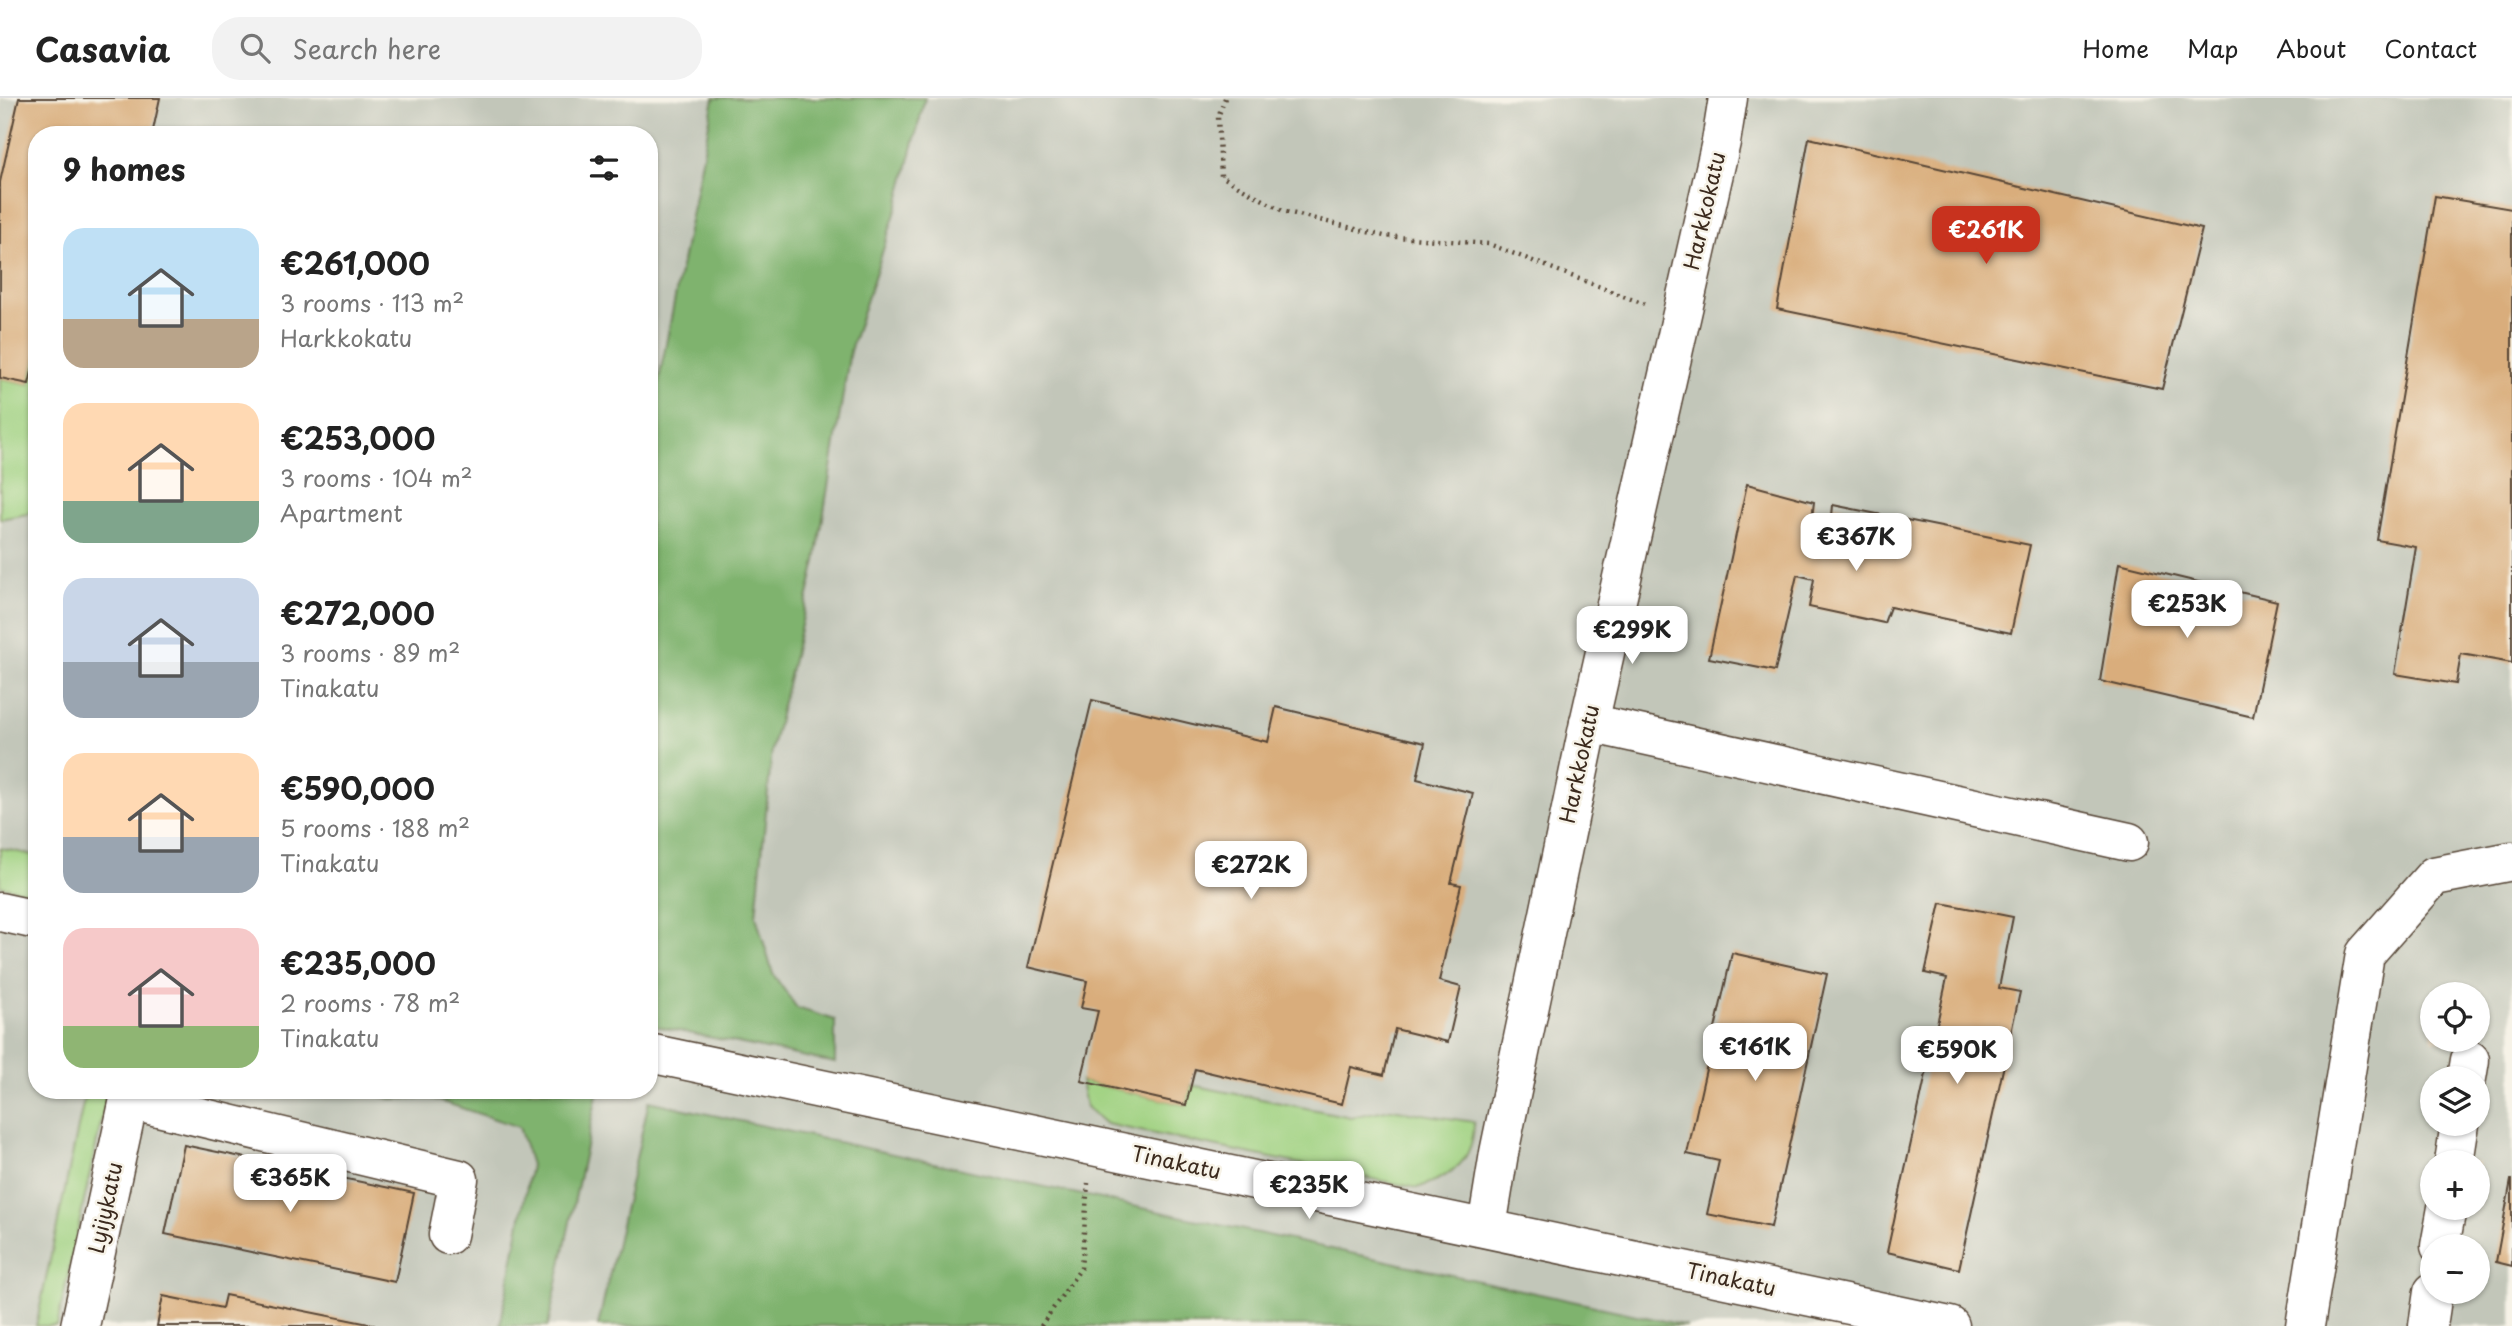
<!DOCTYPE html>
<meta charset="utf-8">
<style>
:root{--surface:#fff;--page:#f2f2f2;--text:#222;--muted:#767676;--line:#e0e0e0;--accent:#c8321e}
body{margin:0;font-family:"Playpen Sans",sans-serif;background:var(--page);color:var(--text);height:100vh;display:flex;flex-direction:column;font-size:26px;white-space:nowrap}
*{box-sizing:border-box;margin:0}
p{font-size:23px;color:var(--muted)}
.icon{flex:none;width:38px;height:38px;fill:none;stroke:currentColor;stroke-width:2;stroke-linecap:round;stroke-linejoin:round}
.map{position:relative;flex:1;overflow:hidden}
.sheet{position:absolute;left:28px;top:28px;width:630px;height:973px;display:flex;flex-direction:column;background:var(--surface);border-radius:28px;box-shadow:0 2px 5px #0004}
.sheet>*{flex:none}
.fabs{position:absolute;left:2420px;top:884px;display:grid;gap:14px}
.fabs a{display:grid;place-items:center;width:70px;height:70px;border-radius:50%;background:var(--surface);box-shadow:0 2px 5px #0004;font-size:35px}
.price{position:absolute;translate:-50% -60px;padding:0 16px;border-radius:14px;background:#fff;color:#222;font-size:23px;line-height:46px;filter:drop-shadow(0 2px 4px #0008)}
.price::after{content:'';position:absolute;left:50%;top:42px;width:21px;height:16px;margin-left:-10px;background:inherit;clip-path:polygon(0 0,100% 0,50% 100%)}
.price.current{background:var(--accent);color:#fff}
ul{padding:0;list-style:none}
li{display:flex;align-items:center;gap:21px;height:175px;padding:0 35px}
li span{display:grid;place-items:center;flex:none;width:196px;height:140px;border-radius:21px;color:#555}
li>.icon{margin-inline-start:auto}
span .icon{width:84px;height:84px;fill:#fffc;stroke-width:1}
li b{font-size:30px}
h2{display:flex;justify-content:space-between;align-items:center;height:84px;padding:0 35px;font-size:30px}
header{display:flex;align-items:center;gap:42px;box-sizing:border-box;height:98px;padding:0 35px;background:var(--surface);border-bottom:2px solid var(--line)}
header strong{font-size:33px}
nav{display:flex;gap:38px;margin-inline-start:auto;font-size:24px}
.search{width:490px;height:63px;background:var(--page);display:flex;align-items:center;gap:18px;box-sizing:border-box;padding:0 24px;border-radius:28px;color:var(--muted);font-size:26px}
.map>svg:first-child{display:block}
.industrial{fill:#c2c6b9;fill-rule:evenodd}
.green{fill:#9fd180;stroke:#6d7e4f;stroke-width:2}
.forest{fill:#7fb36e;stroke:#5d6e46;stroke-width:2}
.building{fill:#d9ad7b}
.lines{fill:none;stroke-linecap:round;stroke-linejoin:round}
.minor-casing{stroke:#564536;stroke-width:41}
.path{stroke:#564536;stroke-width:4.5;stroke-dasharray:2 5;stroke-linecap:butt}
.minor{stroke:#fff;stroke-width:38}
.labels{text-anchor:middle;stroke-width:5;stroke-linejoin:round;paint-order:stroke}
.street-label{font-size:21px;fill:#3b2a1e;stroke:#f7f3e8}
</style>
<header>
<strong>Casavia</strong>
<div class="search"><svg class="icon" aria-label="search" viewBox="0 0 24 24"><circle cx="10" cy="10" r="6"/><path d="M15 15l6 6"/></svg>Search here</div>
<nav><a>Home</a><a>Map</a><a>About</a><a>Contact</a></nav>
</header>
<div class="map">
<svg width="2512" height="1228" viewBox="0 0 2512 1228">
<rect width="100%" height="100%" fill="#f7f3e8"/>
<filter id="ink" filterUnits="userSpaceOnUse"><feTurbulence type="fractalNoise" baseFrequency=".0143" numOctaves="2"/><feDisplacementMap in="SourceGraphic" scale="14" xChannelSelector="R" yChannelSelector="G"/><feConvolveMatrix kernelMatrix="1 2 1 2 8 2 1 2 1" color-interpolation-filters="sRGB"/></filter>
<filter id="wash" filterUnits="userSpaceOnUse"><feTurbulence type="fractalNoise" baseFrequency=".00686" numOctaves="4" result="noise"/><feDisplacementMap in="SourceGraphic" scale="28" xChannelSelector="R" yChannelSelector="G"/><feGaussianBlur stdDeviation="1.57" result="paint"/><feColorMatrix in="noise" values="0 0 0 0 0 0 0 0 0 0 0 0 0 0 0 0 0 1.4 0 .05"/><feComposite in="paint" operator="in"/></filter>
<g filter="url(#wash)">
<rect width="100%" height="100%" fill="#f1dcbc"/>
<path class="industrial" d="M0,0H2512V1228H0ZM37,37H649V992H37ZM2432,896H2478V942H2432ZM2432,980H2478V1026H2432ZM2432,1064H2478V1110H2432ZM2432,1148H2478V1194H2432Z"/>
<g class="green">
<path d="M37,253V409L27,416L0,421V280L29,286Z"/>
<path d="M0,750L37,758V796L0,788Z"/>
<path d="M1081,983L1186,1007L1191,987L1351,1019L1391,1011L1474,1024C1474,1064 1452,1078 1417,1090L1106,1026L1086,1009Z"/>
<path d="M86,992H108L57,1228H36Z"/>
</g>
<g class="forest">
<path d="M714,0H925L899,103L850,253L816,463L772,651L756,818L773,876L797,910L835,922V965L649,927V333Z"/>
<path d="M359,992H598L548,1228H500L531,1067L519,1029L431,1000L391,1001Z"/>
<path d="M649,1003L708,1016L1687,1228H598Z"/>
</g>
<g id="blocks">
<g class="building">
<path d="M19,0H160L152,37H37V253L29,286L0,280V84Z"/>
<path d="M1809,40L2202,131L2162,291L1777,211Z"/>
<path d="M2435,98L2512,111V565L2461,556L2456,586L2395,576L2416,449L2377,442Z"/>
<path d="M1747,386L1814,404L1810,436L1830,441L1833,407L2030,447L2011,535L1890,509L1884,525L1809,509L1814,481L1797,477L1775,573L1709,560Z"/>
<path d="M2119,465L2277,503L2253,619L2100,583Z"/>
<path d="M1092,602L1268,644L1276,609L1425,645L1417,681L1473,695L1451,785L1461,787L1439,883L1461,889L1448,944L1395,931L1384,977L1351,969L1342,1006L1195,971L1186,1007L1081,983L1098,913L1081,910L1087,883L1028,869Z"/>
<path d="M1941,805L2013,819L1999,890L2020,894L1959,1171L1887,1154L1947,880L1925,875Z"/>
<path d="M1732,855L1827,876L1771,1129L1707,1116L1719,1063L1687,1056Z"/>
<path d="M184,1047L414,1095L395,1184L165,1136Z"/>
<path d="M2511,1082H2512V1168L2496,1164Z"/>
<path d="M225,1197L374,1227V1228H157L163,1198L222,1210Z"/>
</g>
</g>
</g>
<g filter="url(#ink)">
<use href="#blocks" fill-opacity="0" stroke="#564536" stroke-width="2"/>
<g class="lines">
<g class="minor-casing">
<g id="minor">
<path d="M1589,625L2129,744"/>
<path d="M0,814L37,822"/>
<path d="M649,955L1950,1228"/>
<path d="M2467,980L2470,962"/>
<path d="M129,1002L459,1081L448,1137"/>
<path d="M2454,1064L2460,1026"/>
<path d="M1487,1129L1499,1055L1589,625L1721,44L1728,0"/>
<path d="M2440,1148L2447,1110"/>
<path d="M80,1228L131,992"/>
<path d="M2305,1228L2365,856L2434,778L2512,763"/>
<path d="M2428,1228L2433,1194"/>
</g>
</g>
<g class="path">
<path d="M1225,0L1218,19L1221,78L1283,113L1384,138L1489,146L1644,206"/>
<path d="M1041,1228L1081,1170L1088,1085"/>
</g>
<use href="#minor" class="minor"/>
</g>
</g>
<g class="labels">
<g class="street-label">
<text transform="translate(1705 113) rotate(-77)" y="7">Harkkokatu</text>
<text transform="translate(1580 666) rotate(-78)" y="7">Harkkokatu</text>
<text transform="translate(1176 1065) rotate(12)" y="7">Tinakatu</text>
<text transform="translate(106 1110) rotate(-78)" y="7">Lyijykatu</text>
<text transform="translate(1731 1182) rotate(12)" y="7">Tinakatu</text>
</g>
</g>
</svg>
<div class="fabs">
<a><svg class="icon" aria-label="locate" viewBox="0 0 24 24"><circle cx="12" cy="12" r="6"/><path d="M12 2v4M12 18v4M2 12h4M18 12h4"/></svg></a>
<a><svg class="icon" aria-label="layers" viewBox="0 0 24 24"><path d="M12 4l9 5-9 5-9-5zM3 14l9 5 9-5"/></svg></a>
<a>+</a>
<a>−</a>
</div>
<b class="price current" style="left:1986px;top:168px">€261K</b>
<b class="price" style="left:1856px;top:475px">€367K</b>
<b class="price" style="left:2187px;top:542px">€253K</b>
<b class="price" style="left:1632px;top:568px">€299K</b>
<b class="price" style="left:1251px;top:803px">€272K</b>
<b class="price" style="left:1755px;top:985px">€161K</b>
<b class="price" style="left:1957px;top:988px">€590K</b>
<b class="price" style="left:290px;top:1116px">€365K</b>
<b class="price" style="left:1309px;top:1123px">€235K</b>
<section class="sheet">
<h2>9 homes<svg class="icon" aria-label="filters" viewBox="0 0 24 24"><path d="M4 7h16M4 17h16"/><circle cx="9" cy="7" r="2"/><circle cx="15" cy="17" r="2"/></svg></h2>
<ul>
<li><span style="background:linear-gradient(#bfe0f5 65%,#b9a48a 0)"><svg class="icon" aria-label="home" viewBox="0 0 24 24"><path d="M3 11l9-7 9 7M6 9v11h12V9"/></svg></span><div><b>€261,000</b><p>3 rooms · 113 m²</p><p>Harkkokatu</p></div></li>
<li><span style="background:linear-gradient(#ffd9b3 70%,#7fa58c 0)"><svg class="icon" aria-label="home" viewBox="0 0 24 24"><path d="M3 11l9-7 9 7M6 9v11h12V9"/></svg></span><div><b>€253,000</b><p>3 rooms · 104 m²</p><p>Apartment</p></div></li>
<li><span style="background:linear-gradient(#c9d6e8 60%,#9aa5b1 0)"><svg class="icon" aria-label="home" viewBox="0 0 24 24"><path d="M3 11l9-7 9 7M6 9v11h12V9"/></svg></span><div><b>€272,000</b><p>3 rooms · 89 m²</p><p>Tinakatu</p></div></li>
<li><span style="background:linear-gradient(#ffd9b3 60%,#9aa5b1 0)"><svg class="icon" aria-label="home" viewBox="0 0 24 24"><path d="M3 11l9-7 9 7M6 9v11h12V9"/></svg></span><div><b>€590,000</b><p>5 rooms · 188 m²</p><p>Tinakatu</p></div></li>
<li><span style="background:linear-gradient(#f6c9c9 70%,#8fb573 0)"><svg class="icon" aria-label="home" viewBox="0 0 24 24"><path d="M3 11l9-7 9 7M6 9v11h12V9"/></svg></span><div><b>€235,000</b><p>2 rooms · 78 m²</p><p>Tinakatu</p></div></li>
</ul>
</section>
</div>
